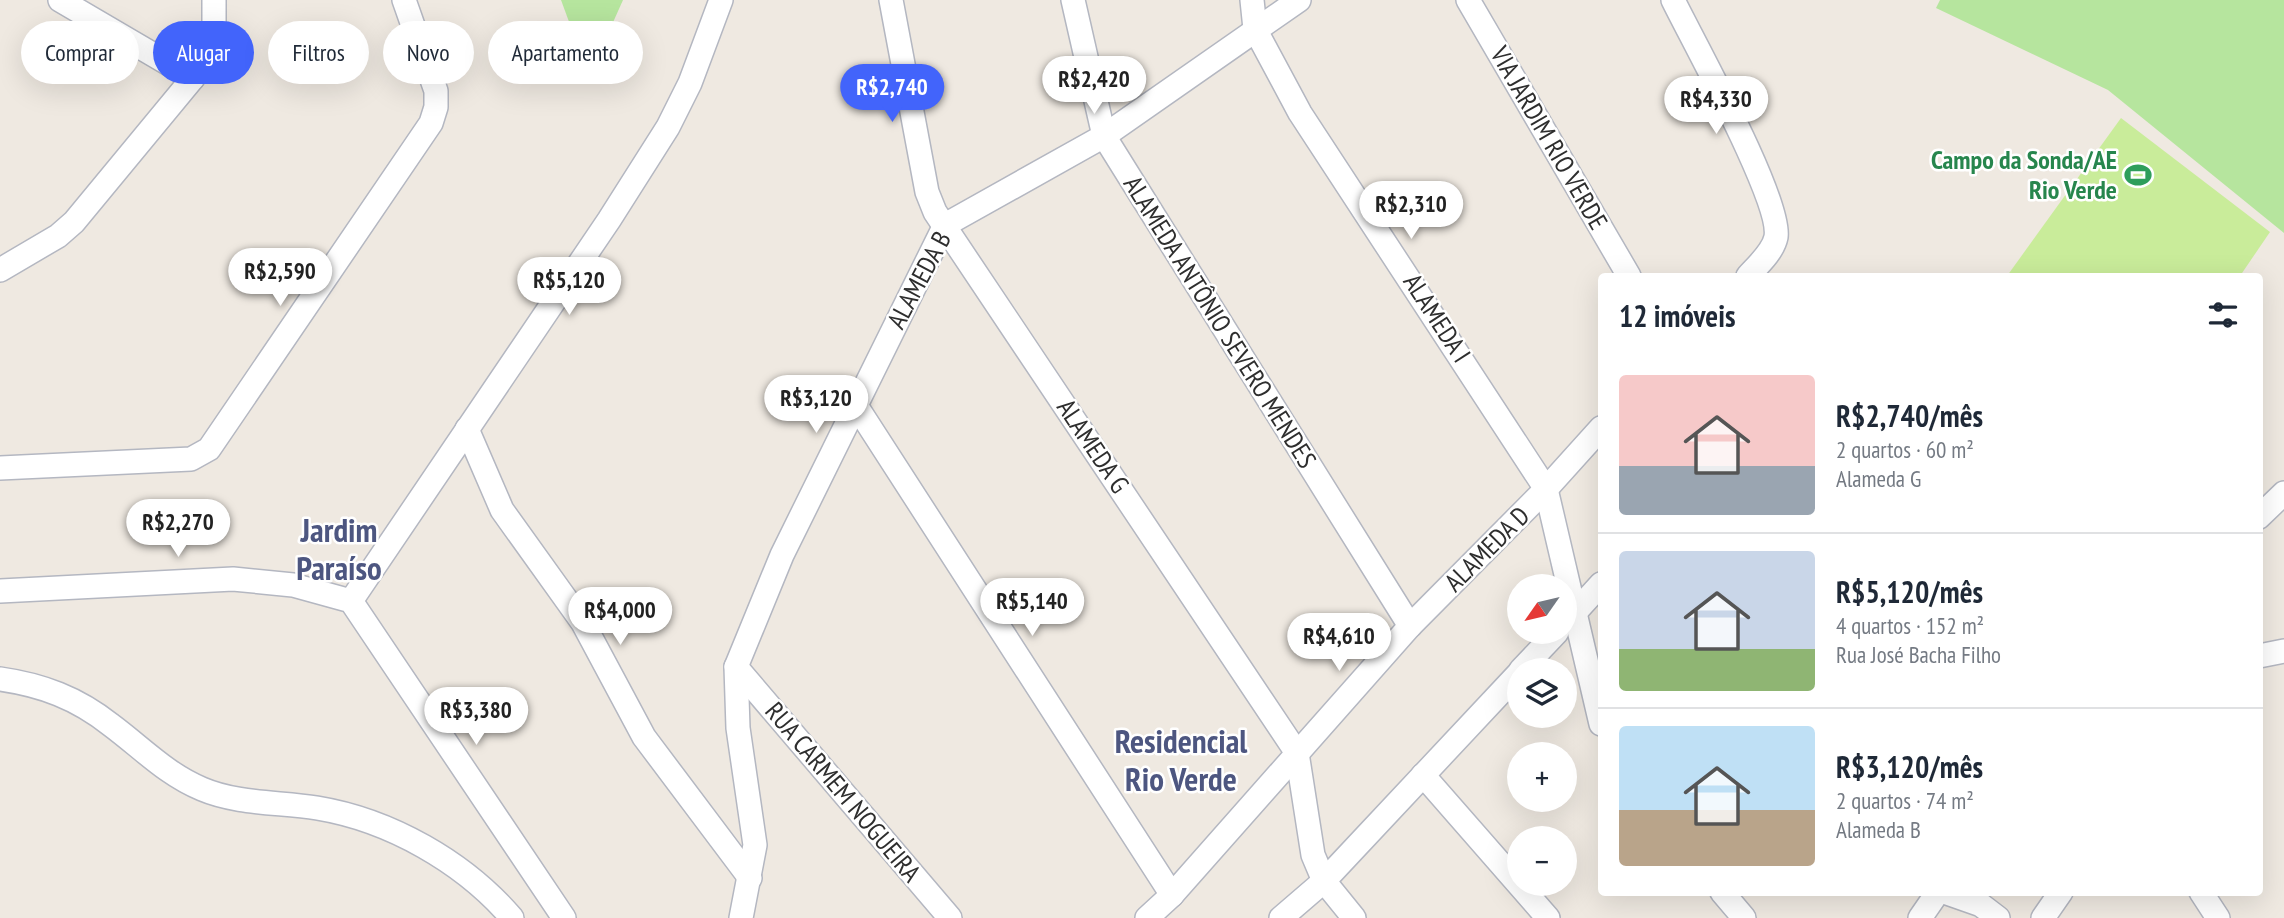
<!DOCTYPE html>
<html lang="pt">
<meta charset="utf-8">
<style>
:root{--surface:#fff;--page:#f2f2f3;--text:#1f2937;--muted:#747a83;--line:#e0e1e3;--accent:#4264fb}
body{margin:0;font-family:"PT Sans Narrow",sans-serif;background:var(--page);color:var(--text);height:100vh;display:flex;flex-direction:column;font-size:26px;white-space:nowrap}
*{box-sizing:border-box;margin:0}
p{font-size:23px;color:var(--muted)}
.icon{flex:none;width:38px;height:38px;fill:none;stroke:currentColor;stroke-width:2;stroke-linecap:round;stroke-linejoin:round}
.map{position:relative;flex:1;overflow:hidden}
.drawer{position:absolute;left:1598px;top:273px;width:665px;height:623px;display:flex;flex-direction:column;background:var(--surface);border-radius:7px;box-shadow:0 7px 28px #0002}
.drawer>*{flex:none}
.top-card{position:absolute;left:21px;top:21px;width:665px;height:63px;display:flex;gap:14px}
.needle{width:46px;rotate:236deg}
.buttons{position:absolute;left:1507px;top:574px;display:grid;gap:14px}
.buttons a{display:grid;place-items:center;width:70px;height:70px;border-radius:50%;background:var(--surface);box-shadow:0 7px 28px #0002;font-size:35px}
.price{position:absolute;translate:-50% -60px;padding:0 16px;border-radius:24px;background:#fff;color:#222;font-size:23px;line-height:46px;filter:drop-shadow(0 2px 4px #0008)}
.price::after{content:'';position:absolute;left:50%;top:42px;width:21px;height:16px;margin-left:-10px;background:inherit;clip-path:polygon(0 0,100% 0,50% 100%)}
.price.current{background:var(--accent);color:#fff}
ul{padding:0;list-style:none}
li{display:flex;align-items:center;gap:21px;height:175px;padding:0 21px}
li+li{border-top:2px solid var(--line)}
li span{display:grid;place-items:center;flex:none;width:196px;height:140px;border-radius:7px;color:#555}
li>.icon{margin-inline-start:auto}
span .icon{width:84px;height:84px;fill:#fffc;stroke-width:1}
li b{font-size:30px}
h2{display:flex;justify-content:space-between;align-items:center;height:84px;padding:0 21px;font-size:30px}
.tag{padding:0 24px;border-radius:32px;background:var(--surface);box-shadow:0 7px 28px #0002;font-size:24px;line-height:63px}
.tag.current{background:var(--accent);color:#fff}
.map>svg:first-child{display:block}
.green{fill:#b6e59e}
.pitch{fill:#c9ec9a}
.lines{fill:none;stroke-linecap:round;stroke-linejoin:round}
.minor-casing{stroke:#b4b7c1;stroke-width:26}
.minor{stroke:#fff;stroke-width:23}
.labels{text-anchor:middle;stroke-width:5;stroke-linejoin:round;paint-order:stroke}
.street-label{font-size:26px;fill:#2e2e2e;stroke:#fff}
.leisure-label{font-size:26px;font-weight:bold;fill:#27864d;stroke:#fff;text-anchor:end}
.district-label{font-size:33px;font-weight:bold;fill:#4d5680;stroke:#fff}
</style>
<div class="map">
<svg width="2284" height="918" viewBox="0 0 2284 918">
<rect width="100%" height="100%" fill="#efe9e1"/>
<g class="green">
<path d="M561,0H623L589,76Z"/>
<path d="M1940,0H2284V233L2108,90L1936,8Z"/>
</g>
<path class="pitch" d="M2121,118L2270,232L2240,276H2007Z"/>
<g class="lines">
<g class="minor-casing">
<g id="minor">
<path d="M60,0L193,78"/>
<path d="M891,0L927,192L935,212L1297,753L1313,855L1324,881L1354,918"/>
<path d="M1073,0L1104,136L1410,626"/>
<path d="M1252,0L1255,29L1300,113L1546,489L1601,724"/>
<path d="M1468,0L1629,276"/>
<path d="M1673,0C1693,41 1782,201 1776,237C1773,252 1757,266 1748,276"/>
<path d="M0,270L58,236L74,222L193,78L214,26V0"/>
<path d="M855,404L1172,895"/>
<path d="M467,429L502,510L583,623L644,737L750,878"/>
<path d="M0,468L191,459L209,449L431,123L436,107V91L404,0"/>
<path d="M2259,517L2284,493"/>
<path d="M0,591L233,579L293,585L351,601L564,918"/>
<path d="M351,601L609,220L668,127L690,83L721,0"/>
<path d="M1569,619L1601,584"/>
<path d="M2259,656L2284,651"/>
<path d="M736,667L950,918"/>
<path d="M1521,670L1557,632"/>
<path d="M0,679C42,685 77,698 111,725C142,748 166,774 202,789C237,804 279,802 317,808C390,820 464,862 512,918"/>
<path d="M1423,775L1548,918"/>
<path d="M1722,892L1744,918"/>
<path d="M1944,892L1981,905L1998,918"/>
<path d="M2201,892L2218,918"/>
<path d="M741,918L755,845L738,728L736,667L782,555L945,225L1104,136L1299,0"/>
<path d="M1147,918L1172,895L1410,626L1546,489L1601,428"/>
<path d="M1281,918L1324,881L1519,673"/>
<path d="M1920,918L1938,892"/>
<path d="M2043,918L2061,892"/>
</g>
</g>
<use href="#minor" class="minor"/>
</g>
<defs>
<g id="stadium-bare" transform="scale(2.1)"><path d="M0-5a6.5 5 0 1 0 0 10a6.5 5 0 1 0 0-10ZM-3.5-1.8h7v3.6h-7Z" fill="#2e9e5b" stroke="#fff" stroke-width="2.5" paint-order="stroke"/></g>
</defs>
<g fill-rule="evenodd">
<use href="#stadium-bare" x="2138" y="175"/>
</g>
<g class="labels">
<g class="street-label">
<text transform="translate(1549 138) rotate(60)" y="9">VIA JARDIM RIO VERDE</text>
<text transform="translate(919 280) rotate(-62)" y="9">ALAMEDA B</text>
<text transform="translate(1437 318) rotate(57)" y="9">ALAMEDA I</text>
<text transform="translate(1220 322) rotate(58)" y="9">ALAMEDA ANTÔNIO SEVERO MENDES</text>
<text transform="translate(1093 446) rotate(56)" y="9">ALAMEDA G</text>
<text transform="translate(1487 549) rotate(-45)" y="9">ALAMEDA D</text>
<text transform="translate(843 792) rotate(50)" y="9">RUA CARMEM NOGUEIRA</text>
</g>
<g class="leisure-label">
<text x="2117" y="169">Campo da Sonda/AE<tspan x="2117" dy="30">Rio Verde</tspan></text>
</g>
<g class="district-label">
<text x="339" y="542">Jardim<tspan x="339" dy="38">Paraíso</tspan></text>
<text x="1181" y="753">Residencial<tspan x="1181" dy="38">Rio Verde</tspan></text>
</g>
</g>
</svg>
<div class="buttons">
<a><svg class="needle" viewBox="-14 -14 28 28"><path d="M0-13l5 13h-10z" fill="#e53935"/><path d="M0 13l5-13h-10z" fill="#747a83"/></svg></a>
<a><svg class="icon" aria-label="layers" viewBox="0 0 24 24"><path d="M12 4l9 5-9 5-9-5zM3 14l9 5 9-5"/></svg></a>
<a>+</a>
<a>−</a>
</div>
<b class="price" style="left:1094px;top:116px">R$2,420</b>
<b class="price current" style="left:892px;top:124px">R$2,740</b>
<b class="price" style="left:1716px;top:136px">R$4,330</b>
<b class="price" style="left:1411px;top:241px">R$2,310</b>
<b class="price" style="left:280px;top:308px">R$2,590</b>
<b class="price" style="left:569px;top:317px">R$5,120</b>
<b class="price" style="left:816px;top:435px">R$3,120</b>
<b class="price" style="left:178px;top:559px">R$2,270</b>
<b class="price" style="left:1032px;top:638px">R$5,140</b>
<b class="price" style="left:620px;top:647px">R$4,000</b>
<b class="price" style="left:1339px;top:673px">R$4,610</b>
<b class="price" style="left:476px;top:747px">R$3,380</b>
<div class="top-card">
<a class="tag">Comprar</a>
<a class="tag current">Alugar</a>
<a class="tag">Filtros</a>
<a class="tag">Novo</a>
<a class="tag">Apartamento</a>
</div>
<section class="drawer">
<h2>12 imóveis<svg class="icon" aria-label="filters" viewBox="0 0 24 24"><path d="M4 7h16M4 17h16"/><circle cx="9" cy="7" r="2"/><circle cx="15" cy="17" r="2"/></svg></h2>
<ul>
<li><span style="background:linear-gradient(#f6c9c9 65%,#9aa5b1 0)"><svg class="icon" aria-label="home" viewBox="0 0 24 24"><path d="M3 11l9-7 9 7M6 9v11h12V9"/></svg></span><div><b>R$2,740/mês</b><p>2 quartos · 60 m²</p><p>Alameda G</p></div></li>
<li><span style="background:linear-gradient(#c9d6e8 70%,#8fb573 0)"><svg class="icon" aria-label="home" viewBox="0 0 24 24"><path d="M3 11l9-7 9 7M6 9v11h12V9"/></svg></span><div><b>R$5,120/mês</b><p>4 quartos · 152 m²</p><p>Rua José Bacha Filho</p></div></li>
<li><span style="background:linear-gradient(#bfe0f5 60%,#b9a48a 0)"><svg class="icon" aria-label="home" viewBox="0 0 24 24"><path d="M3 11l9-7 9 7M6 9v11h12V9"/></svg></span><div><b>R$3,120/mês</b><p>2 quartos · 74 m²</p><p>Alameda B</p></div></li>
</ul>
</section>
</div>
